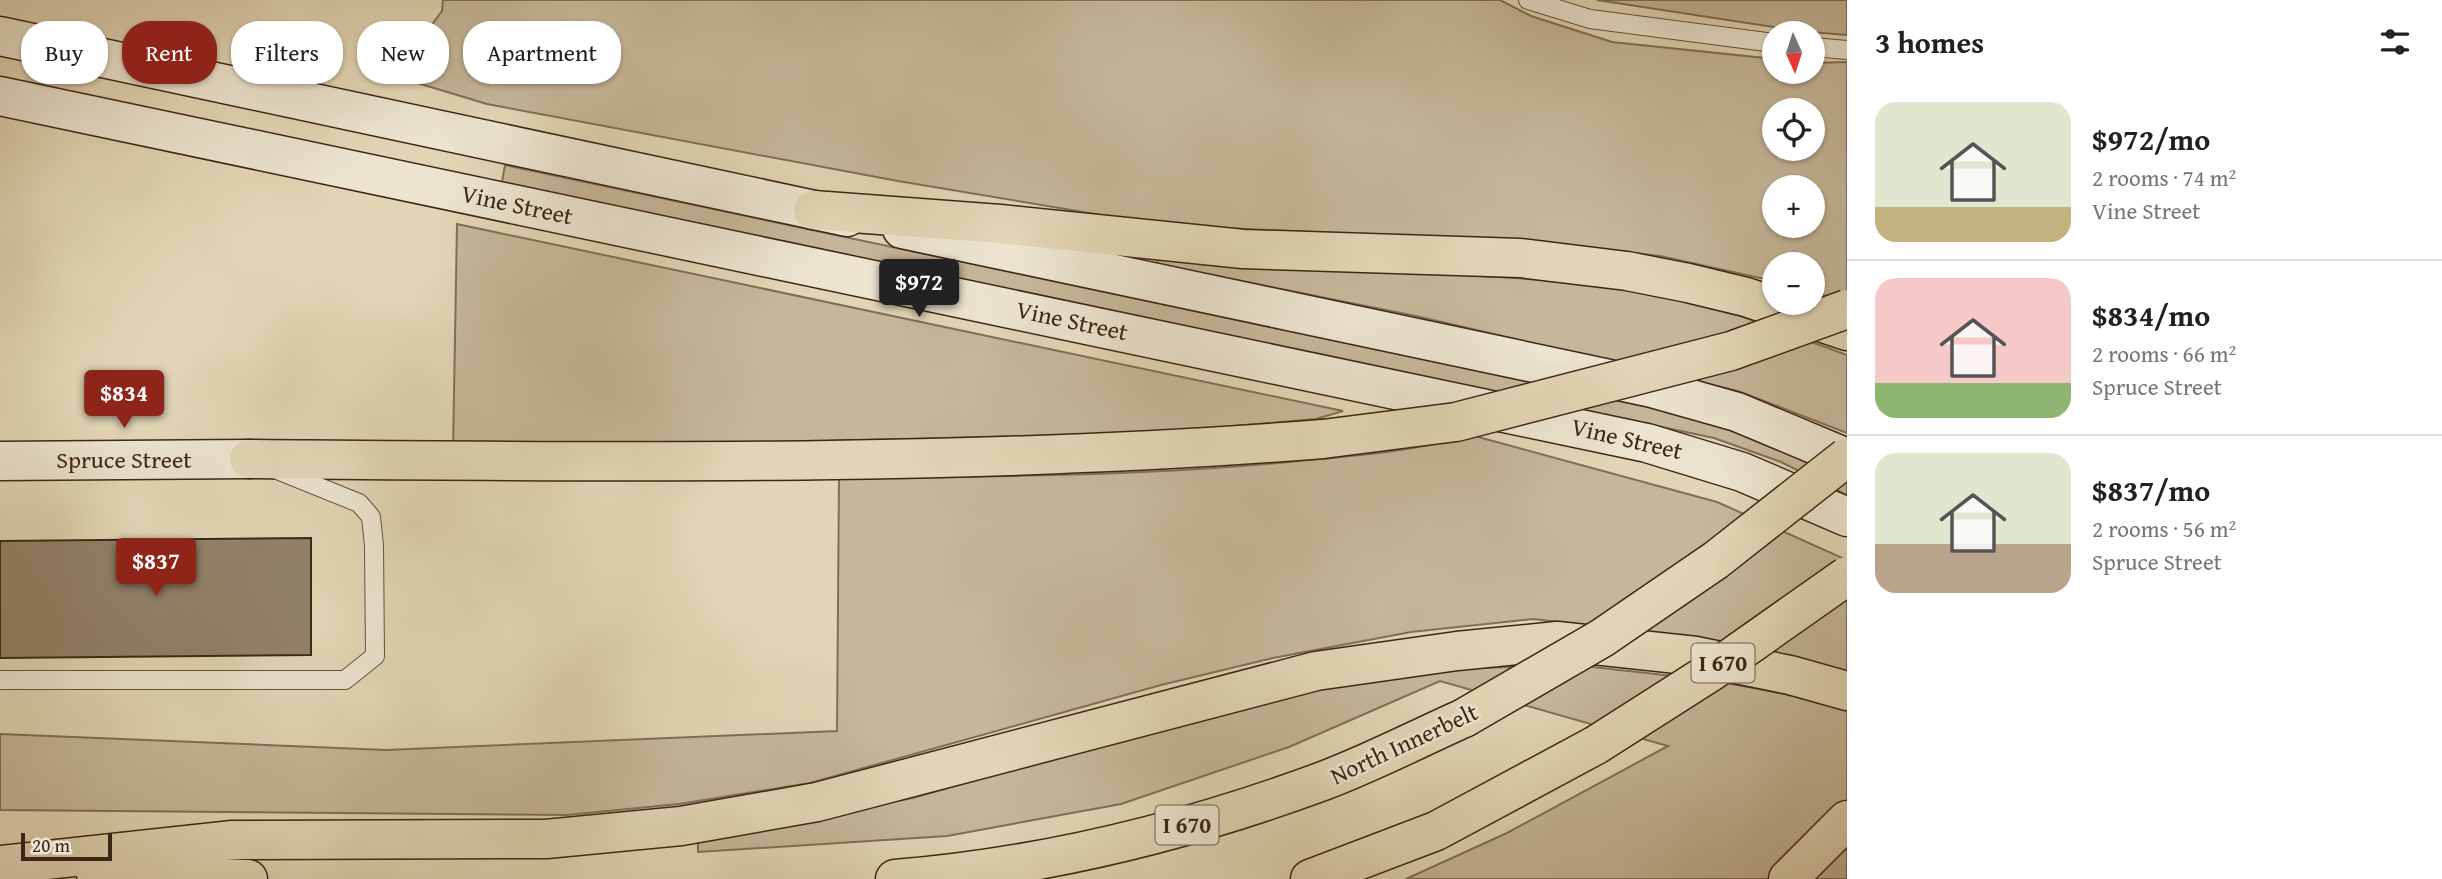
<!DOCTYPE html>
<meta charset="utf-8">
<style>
:root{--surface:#fff;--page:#f6f6f6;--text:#202124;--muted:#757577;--line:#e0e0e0;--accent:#8f2418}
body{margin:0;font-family:"Gentium Book Plus",serif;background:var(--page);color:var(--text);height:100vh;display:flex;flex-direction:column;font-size:26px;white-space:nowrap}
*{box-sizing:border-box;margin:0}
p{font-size:23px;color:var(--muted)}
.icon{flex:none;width:38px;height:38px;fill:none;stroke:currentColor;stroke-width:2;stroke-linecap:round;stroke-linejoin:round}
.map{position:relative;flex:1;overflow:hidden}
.side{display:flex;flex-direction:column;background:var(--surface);width:595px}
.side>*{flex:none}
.hud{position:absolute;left:21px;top:21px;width:665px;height:63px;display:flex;gap:14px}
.needle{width:46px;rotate:177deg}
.fabs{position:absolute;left:1762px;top:21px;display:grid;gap:14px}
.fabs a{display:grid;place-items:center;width:63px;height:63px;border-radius:50%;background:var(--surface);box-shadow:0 2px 5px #0004;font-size:35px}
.scale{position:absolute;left:21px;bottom:18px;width:91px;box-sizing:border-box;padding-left:7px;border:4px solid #3d2616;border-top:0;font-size:19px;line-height:24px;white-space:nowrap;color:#3d2616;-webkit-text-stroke:5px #ece4cf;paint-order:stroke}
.price{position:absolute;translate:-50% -60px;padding:0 16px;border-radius:7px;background:var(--accent);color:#fff;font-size:23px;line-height:46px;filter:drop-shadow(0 2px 4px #0008)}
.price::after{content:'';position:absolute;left:50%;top:42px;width:21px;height:16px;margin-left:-10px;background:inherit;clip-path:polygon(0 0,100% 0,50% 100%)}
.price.current{background:#222;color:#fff}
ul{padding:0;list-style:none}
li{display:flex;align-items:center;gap:21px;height:175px;padding:0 28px}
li+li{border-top:2px solid var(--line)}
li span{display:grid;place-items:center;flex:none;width:196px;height:140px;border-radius:21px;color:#555}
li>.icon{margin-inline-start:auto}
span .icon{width:84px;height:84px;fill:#fffc;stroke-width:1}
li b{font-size:30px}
h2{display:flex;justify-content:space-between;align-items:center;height:84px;padding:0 28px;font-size:30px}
.tag{padding:0 24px;border-radius:28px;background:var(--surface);box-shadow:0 2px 5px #0004;font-size:24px;line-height:63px}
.tag.current{background:var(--accent);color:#fff}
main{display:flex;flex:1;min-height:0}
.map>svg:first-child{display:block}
.green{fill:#c6b79a;stroke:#826e58;stroke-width:2;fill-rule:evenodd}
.building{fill:#938169;stroke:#3d2616;stroke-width:2}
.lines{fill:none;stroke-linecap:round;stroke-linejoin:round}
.lane-casing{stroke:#66523e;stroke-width:20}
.secondary-casing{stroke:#3d2616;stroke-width:41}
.highway-casing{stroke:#3d2616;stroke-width:41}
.lane{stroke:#ece4cf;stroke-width:18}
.secondary{stroke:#ece4cf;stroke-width:38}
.highway{stroke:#e2d5b5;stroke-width:38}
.highway-bridge-casing{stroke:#3d2616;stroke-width:41;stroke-linecap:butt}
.highway-bridge{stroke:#e2d5b5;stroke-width:38}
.labels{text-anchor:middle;stroke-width:5;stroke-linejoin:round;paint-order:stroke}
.shield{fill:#ece4cf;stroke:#725f4e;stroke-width:2}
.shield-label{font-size:23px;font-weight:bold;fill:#3d2616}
.street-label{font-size:24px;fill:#3d2616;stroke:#ece4cf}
</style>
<main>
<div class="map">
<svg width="1847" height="879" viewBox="0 0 1847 879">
<rect width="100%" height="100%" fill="#e2d5b5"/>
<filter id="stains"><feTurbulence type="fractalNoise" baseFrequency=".00286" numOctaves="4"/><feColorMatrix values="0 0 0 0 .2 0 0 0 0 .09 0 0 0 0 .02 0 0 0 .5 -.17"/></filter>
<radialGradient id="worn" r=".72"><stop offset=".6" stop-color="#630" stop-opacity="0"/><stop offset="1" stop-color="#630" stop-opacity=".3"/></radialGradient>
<g class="green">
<path d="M443,0H1500L1531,16L1612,42L1774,59V72H1813V63L1847,62V304L1813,292V264H1774V281L1660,256L1549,243L1161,225L898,181L487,104L394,76L442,11ZM1774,110H1813V149H1774ZM1774,187H1813V226H1774Z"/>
<path d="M1597,0H1847V35L1799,31Z"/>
<path d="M505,165L1705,419L1847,479V495L1781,462L1714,438L502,182Z"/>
<path d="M457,224L1343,411L1316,419L1151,433L453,450Z"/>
<path d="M1158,256L1561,281L1642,291L1741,316L1847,355V433L1738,391L1416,316L1157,264Z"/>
<path d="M1471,435L1717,502L1847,560V676L1674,635L1533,619L1411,632L1273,658L1161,685L810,783L679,804L567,815L0,810V734L386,750L837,731L839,478C990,477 1139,476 1289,462C1350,456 1412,452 1471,435Z"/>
<path d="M1576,665C1666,676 1760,682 1847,711V879H1406L1507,833L1668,746L1440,681L1289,747L1121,804L947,836L698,852V838L913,798L1182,722L1317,687L1448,669Z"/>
</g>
<path class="building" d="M311,538V655L0,658V541Z"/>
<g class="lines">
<g class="lane-casing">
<g id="lane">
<path d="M1528,0L1590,19L1774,43"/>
<path d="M1813,47L1847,50"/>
<path d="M0,680H345L375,656L374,545L371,517L359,503L277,470"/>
</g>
</g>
<g class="secondary-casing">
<g id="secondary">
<path d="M0,36L847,217"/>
<path d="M0,96L1647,443L1742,472L1847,517"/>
<path d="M902,229L1652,388L1737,412L1847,458"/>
<path d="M0,461L249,459"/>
</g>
</g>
<g class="highway-casing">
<g id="highway">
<path d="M813,210L1000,224L1243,249L1520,258L1627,271L1688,283L1746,297L1847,331"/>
<path d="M249,459C607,462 965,467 1323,439"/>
<path d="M0,865L233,840L546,839L681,826L817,802L1316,671L1457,651L1557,641L1696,656L1790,675L1847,691"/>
<path d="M96,874L248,879"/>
<path d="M895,879C1042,867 1185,832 1323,781C1371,763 1417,739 1464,718"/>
<path d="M1310,879L1436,831L1596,745"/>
<path d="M1788,879L1847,820"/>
</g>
</g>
<use href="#lane" class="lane"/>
<use href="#secondary" class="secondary"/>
<use href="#highway" class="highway"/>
<g class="highway-bridge-casing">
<g id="highway-bridge">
<path d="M1323,439L1456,422L1731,351L1847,309"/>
<path d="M1464,718L1602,638L1716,560L1847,457"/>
<path d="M1596,745L1712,671L1847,576"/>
</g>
</g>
<use href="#highway-bridge" class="highway-bridge"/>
</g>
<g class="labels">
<g class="shield">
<rect x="1691.5" y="643.5" width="63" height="39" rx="5"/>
<rect x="1155.5" y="805.5" width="63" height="39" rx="5"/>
</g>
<g class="shield-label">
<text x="1723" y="671">I 670</text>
<text x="1187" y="833">I 670</text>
</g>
<g class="street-label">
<text transform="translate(517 205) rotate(12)" y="8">Vine Street</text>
<text transform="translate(1072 321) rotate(12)" y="8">Vine Street</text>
<text transform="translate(1627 439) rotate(13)" y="8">Vine Street</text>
<text x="124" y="468">Spruce Street</text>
<text transform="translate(1404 744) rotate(-25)" y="8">North Innerbelt</text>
</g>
</g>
<rect width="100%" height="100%" filter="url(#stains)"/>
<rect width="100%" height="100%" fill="url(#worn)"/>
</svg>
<div class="fabs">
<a><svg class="needle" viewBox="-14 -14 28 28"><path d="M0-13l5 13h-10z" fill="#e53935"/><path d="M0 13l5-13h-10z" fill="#757577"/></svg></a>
<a><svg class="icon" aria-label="locate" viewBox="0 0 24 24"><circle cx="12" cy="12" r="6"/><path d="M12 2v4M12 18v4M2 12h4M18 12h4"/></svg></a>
<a>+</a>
<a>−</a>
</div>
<div class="scale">20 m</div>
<b class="price current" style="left:919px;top:319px">$972</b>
<b class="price" style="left:124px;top:430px">$834</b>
<b class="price" style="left:156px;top:598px">$837</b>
<div class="hud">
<a class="tag">Buy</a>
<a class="tag current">Rent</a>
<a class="tag">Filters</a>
<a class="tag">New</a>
<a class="tag">Apartment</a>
</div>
</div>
<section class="side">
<h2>3 homes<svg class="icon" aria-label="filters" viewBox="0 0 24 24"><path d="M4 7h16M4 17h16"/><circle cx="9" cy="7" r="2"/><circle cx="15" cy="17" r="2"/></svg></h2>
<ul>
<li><span style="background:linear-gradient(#dfe7d0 75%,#c2b280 0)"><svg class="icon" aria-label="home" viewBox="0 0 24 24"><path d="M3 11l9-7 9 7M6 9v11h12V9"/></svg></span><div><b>$972/mo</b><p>2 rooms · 74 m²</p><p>Vine Street</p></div></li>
<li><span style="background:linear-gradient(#f6c9c9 75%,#8fb573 0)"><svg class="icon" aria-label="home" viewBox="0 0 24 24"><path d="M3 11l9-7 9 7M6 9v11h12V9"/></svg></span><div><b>$834/mo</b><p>2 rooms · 66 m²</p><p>Spruce Street</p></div></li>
<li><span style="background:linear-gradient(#dfe7d0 65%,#b9a48a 0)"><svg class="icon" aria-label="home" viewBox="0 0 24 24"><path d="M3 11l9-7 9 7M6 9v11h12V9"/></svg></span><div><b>$837/mo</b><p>2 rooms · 56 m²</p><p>Spruce Street</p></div></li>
</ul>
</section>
</main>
